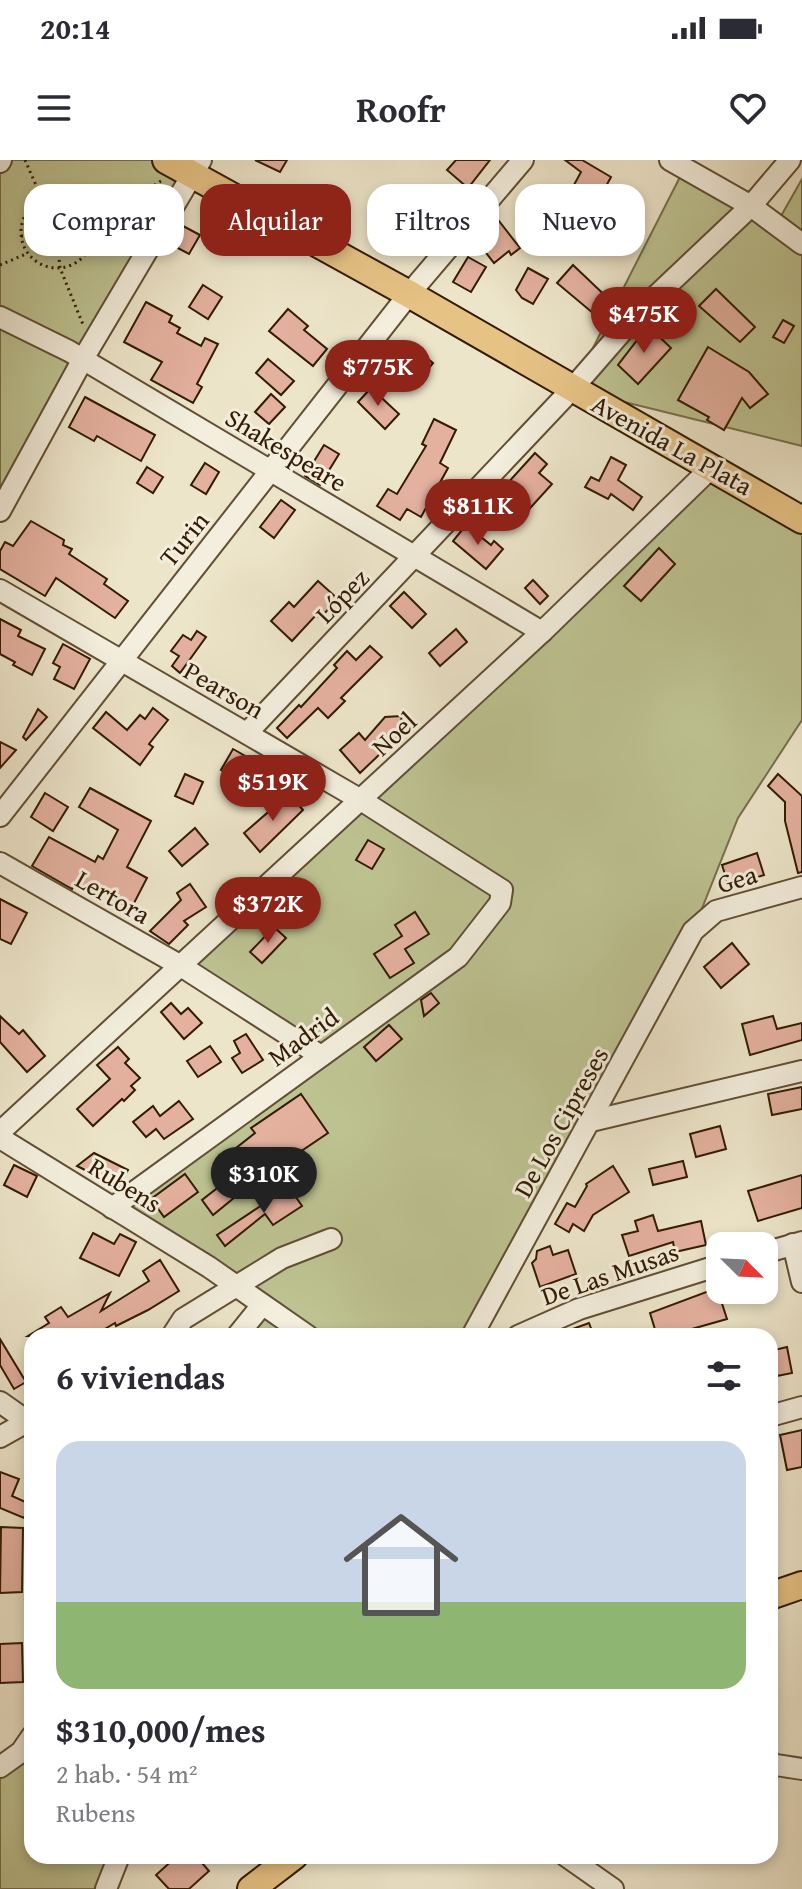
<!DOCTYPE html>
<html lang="es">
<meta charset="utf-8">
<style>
:root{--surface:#fff;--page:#f2f2f3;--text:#2b2b33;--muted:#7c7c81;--line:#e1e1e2;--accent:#8f2418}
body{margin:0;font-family:"Gentium Book Plus",serif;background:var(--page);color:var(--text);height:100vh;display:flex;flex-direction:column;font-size:30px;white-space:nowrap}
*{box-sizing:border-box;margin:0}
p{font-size:26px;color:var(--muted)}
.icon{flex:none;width:44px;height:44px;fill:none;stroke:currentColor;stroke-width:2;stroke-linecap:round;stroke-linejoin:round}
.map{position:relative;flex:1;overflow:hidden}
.panel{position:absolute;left:24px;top:1168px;width:754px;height:536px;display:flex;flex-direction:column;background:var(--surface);border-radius:24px;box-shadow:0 4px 12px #0003}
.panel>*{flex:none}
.banner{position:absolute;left:24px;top:24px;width:754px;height:72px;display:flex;gap:16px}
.needle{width:52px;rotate:114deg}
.controls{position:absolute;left:706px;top:1072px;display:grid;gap:16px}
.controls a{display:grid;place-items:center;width:72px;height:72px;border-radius:16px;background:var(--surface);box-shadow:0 4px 12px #0003;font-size:40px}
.price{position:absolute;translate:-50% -68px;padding:0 18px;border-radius:28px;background:var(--accent);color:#fff;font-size:26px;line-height:52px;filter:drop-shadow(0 2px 4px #0008)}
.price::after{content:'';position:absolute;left:50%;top:48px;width:24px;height:18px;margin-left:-12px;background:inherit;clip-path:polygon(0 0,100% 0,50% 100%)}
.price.current{background:#222;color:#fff}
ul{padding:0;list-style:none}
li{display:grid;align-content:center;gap:16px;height:424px;padding:0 32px}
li+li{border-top:2px solid var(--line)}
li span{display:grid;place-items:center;height:248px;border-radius:24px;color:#555}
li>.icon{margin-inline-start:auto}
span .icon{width:144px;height:144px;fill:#fffc;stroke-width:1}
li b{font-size:34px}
h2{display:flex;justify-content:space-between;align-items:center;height:96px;padding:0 32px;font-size:34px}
.chip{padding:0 28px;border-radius:24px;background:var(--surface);box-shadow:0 4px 12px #0003;font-size:28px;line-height:72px}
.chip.current{background:var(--accent);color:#fff}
.status{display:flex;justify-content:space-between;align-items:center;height:56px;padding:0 40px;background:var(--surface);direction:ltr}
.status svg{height:22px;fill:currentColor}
header{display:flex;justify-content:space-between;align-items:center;height:104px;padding:0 32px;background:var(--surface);font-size:36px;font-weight:700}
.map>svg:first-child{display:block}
.green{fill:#bec392;stroke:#786f4a;stroke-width:2}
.building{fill:#e4b19f;stroke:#321b02;stroke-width:2}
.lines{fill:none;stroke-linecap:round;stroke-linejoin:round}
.minor-casing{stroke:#614e34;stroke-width:24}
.major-casing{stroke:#321b02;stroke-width:30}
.path{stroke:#321b02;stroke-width:3;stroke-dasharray:2 4;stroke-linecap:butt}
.minor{stroke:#f3eedd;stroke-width:20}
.major{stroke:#e6c285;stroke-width:26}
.labels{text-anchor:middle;stroke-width:6;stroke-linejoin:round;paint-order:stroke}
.street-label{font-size:26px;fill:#321b02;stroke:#f3eedd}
</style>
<div class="status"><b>20:14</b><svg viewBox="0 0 49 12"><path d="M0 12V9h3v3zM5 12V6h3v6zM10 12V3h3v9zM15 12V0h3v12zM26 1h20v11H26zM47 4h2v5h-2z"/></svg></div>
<header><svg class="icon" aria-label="menu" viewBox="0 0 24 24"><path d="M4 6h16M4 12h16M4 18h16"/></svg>Roofr<svg class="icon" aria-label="heart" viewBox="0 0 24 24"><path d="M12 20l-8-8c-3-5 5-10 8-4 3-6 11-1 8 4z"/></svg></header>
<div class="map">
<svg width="802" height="1729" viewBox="0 0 802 1729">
<rect width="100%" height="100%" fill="#ede5ca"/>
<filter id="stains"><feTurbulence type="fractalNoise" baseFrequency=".0025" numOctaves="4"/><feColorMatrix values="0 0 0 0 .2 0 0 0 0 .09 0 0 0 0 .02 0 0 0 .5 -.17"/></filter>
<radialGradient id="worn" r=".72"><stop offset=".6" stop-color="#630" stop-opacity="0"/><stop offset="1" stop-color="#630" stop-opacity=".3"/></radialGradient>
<g class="green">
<path d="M1,0H201L0,353V2Z"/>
<path d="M682,13L773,70L802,19V286L572,229Z"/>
<path d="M712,307L802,360V560L738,658L693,771L471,1176H237L262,1146L112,1048L320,896L181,806Z"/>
<path d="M32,1576V1696H119L106,1729H0V1607Z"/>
</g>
<g class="building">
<path d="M255,0H287L280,12Z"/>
<path d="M456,0H490L468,28L447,10Z"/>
<path d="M565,0H582L611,17L594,48L569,34L581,12Z"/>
<path d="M602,46L623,58L610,80L589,68Z"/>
<path d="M499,61L520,88L511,95L509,91L494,103L476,80Z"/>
<path d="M183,66L200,75L189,94L172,85Z"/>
<path d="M468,97L486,107L471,132L453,122Z"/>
<path d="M573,105L614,144L600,159L557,123Z"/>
<path d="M528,108L548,119L533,144L522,138L516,130Z"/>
<path d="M203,125L222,137L208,159L189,147Z"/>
<path d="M716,129L755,167L740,182L699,146Z"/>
<path d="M146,142L172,156L169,162L180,168L177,173L201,186L205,178L218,184L197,224L202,227L193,243L151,220L162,202L124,182Z"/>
<path d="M288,149L308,166L304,170L327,189L313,206L269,171Z"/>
<path d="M783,160L794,166L784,183L773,177Z"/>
<path d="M648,166L671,188L638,224L618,205Z"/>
<path d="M708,187L749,212L768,234L750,248L742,238L724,270L707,260L709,257L678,240Z"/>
<path d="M419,191L433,203L415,225L400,213Z"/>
<path d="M268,199L294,221L281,235L256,213Z"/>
<path d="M371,228L399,254L385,269L358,242Z"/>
<path d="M271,234L285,247L269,264L255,252Z"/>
<path d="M85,237L155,275L141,301L97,276L94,281L69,267Z"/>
<path d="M434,259L456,270L440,303L448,308L421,357L407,349L400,360L377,346L388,329L397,334L426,286L422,284Z"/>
<path d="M324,285L339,294L320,325L305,316Z"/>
<path d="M535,293L547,304L539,313L552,324L522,357L497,335Z"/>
<path d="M611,297L626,305L618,320L642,337L633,350L611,334L608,339L585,327L591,317L599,321Z"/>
<path d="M205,303L219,312L206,334L191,325Z"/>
<path d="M147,307L163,317L153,333L137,323Z"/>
<path d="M281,340L295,350L274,378L260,367Z"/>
<path d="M31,361L64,380L63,385L72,389L69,394L107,419L104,424L128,441L115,458L56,418L45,436L0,409V391L5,382L13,386Z"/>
<path d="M466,365L491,385L494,381L503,389L486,409L453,381Z"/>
<path d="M659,388L675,404L641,441L624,426Z"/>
<path d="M533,420L548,436L540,444L525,428Z"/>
<path d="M318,421L338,439L320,458L316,455L292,481L271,461L289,442L294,447Z"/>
<path d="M404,432L426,454L412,468L390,446Z"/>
<path d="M0,459L21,470L18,476L45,489L32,515L13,505L15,502L0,494Z"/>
<path d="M456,469L467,482L440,506L429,493Z"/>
<path d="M197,471L206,477L180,513L172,506L179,496L171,491L183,475L191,480Z"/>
<path d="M63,484L90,499L74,529L54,519L60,507L53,503Z"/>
<path d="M370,486L382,497L341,538L345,541L328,558L318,548L287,578L277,568L299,545L301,547L337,508L334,505L347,491L356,500Z"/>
<path d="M153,548L168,560L149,584L153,587L140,605L93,568L106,552L127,570L140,555L145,559Z"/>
<path d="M38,549L47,557L26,580L23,577Z"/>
<path d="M401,556L403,572L360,613L340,590L359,573L365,580L385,557Z"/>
<path d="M0,582L16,590L0,608Z"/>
<path d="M233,589L249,598L236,619L221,610Z"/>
<path d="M185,614L203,622L193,644L175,636Z"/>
<path d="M778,614L802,636V712L798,713L785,661V642L768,626Z"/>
<path d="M90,628L151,661L127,707L147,718L131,749L100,732L97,736L75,723L72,729L32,706L49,677L95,702L98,696L103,699L118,670L79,647Z"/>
<path d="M45,633L68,647L53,671L31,657Z"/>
<path d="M289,634L303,650L260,692L244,673Z"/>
<path d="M195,668L208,684L182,706L169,691Z"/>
<path d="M368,680L384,689L372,709L356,700Z"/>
<path d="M757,693L764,715L729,727L722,705Z"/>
<path d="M190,724L206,747L184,761L188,765L169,784L150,771L181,740L177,733Z"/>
<path d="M0,739L27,753L11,784L0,779Z"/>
<path d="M415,752L429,774L405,789L414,803L390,818L374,794L402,776L395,765Z"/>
<path d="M274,767L286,778L262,803L250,792Z"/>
<path d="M732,783L749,804L721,828L704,807Z"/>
<path d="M431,833L439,843L424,856L421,840Z"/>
<path d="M171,843L181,854L188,848L202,863L184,879L161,852Z"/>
<path d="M0,856L19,874L23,870L45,896L27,912L0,882Z"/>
<path d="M773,856L777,869L802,863V880L750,895L742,864Z"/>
<path d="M389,865L402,879L376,901L364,887Z"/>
<path d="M246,874L263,900L242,913L232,898L240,893L234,881Z"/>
<path d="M210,886L221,902L198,917L187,901Z"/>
<path d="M118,887L129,899L125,903L140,918L131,926L135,930L124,941L122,939L93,966L77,949L110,919L97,905Z"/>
<path d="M802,927V949L772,955L768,934Z"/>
<path d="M301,934L328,973L279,1006L277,1003L213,1055L202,1040L239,1011L226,996L255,973L251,968Z"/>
<path d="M179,941L193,959L164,979L156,969L146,977L133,962L153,946L160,956Z"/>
<path d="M720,966L726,989L696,997L690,974Z"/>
<path d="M94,993L128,1010L119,1027L77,1006Z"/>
<path d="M683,1001L687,1017L653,1025L649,1009Z"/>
<path d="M14,1005L37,1016L27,1037L4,1025Z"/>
<path d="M613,1006L629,1032L593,1055L584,1071L573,1064L569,1072L555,1064L567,1043L575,1047L587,1026L586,1024Z"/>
<path d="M185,1014L198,1032L164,1057L151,1039Z"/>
<path d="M802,1015V1048L758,1061L748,1031Z"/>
<path d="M289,1027L302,1046L273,1065L265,1054L225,1086L217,1075Z"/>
<path d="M653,1055L658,1071L701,1061L706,1085L675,1092L673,1082L629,1096L622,1075L638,1071L635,1061Z"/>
<path d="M93,1073L114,1084L120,1074L136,1082L119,1116L80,1098Z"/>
<path d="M550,1086L553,1095L568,1090L576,1114L540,1127L532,1103L536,1099L537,1091Z"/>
<path d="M160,1100L179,1131L148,1150L116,1166L115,1163L93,1176H28L49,1163L45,1157L61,1147L68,1157L110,1133L101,1151L149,1121L143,1111Z"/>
<path d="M717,1128L727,1159L667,1176H657L650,1153Z"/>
<path d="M589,1163L594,1176H556V1175Z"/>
<path d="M0,1179L26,1222L14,1229L0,1205Z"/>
<path d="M787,1187L792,1213L772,1217L770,1191Z"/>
<path d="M802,1270V1307L787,1310L780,1275Z"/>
<path d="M0,1312L19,1319L12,1336L30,1344L24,1358L0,1348Z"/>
<path d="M1,1367L23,1368L22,1432L0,1433Z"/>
<path d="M22,1483L23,1522L0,1523V1484Z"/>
<path d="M177,1696H196L209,1711L189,1729H169L156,1715Z"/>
</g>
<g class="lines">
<g class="minor-casing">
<g id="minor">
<path d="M670,0L751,46L802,84"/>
<path d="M0,2L1,0"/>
<path d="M0,157L69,191L542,472"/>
<path d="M0,351L83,199L201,0"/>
<path d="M0,430L361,640L502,730L500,743L458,797L112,1048"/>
<path d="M247,573L572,229L639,152L751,46L790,0"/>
<path d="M0,656L409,134L523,0"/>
<path d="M0,703L181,806L321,896"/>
<path d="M591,961L802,911"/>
<path d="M0,972L542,472L712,307"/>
<path d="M0,978L209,1107L308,1176"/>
<path d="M793,1084L802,1122"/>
<path d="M764,1093L802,1082"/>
<path d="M172,1176L183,1159L282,1098L331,1079"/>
<path d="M237,1176L262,1145"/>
<path d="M472,1176L693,771L716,751L802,727"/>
<path d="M518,1176L579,1149L720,1105"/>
<path d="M0,1242L27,1261L32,1269"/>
<path d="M770,1256L802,1247"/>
<path d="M0,1277L32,1259"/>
<path d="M770,1604L802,1609"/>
<path d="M0,1607L21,1592L32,1576"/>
<path d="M566,1696L613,1729"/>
<path d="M106,1729L119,1696"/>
</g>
</g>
<g class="major-casing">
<g id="major">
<path d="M166,0L409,134L802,360"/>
<path d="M770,1436L802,1425"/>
<path d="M251,1729L294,1696"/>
</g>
</g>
<g class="path">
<path d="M25,0L50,57"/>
<circle cx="57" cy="72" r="36"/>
<circle cx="56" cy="72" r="16"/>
<path d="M71,71L92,66L161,21"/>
<path d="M21,76L40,75"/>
<path d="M58,88L60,108L84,167"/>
<path d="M0,105L26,94"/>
</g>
<use href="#minor" class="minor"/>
<use href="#major" class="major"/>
</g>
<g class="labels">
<g class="street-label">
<text transform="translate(672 285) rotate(29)" y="9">Avenida La Plata</text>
<text transform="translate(286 290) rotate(31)" y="9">Shakespeare</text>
<text transform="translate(184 379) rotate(-51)" y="9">Turin</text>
<text transform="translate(342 436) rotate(-46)" y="9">López</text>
<text transform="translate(224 530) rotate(30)" y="9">Pearson</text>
<text transform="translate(394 574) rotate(-43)" y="9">Noel</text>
<text transform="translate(737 719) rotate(-17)" y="9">Gea</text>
<text transform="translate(113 737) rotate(30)" y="9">Lertora</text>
<text transform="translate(303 877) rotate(-36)" y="9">Madrid</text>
<text transform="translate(561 962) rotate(-61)" y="9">De Los Cipreses</text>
<text transform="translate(125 1025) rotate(32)" y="9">Rubens</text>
<text transform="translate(610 1114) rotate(-19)" y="9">De Las Musas</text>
</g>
</g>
<rect width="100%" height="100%" filter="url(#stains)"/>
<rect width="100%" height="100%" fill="url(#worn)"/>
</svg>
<div class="controls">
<a><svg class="needle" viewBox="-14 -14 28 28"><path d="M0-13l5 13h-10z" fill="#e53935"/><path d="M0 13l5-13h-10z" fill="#7c7c81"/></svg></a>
</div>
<b class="price" style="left:644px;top:195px">$475K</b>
<b class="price" style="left:378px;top:248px">$775K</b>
<b class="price" style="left:478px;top:387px">$811K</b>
<b class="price" style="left:273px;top:663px">$519K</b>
<b class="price" style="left:268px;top:785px">$372K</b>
<b class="price current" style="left:264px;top:1055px">$310K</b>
<div class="banner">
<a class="chip">Comprar</a>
<a class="chip current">Alquilar</a>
<a class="chip">Filtros</a>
<a class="chip">Nuevo</a>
</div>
<section class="panel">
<h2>6 viviendas<svg class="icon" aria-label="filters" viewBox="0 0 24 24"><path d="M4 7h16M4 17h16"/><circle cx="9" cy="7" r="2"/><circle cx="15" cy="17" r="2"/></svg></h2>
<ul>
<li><span style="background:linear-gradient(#c9d6e8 65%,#8fb573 0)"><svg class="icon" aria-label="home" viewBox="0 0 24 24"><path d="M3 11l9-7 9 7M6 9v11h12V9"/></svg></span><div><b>$310,000/mes</b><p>2 hab. · 54 m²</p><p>Rubens</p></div></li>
</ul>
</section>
</div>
